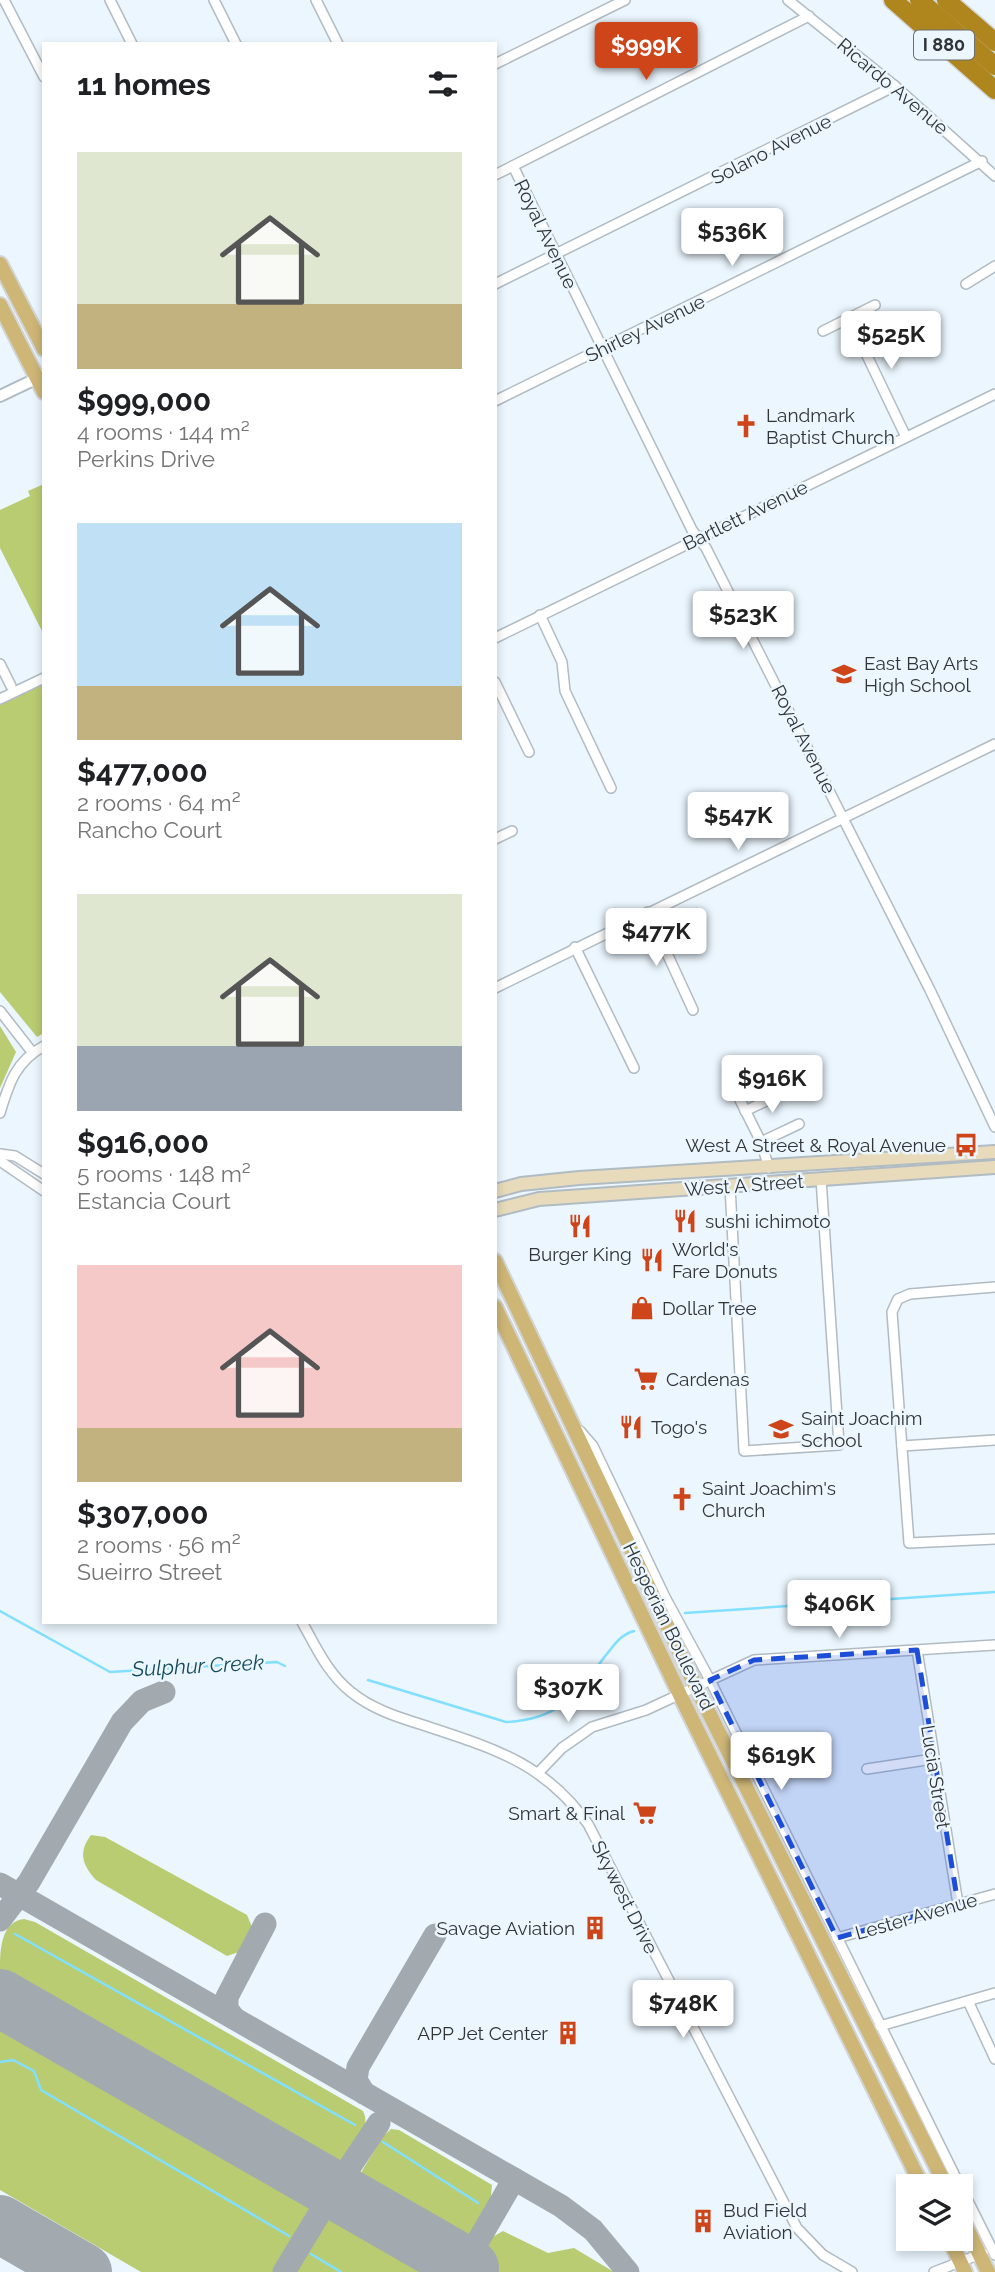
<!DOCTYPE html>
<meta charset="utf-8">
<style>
:root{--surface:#fff;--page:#f2f2f2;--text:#202124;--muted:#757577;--accent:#cd4519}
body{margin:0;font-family:Raleway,sans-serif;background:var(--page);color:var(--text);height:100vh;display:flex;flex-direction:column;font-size:26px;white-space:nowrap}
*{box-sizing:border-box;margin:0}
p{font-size:23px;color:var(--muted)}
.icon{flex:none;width:38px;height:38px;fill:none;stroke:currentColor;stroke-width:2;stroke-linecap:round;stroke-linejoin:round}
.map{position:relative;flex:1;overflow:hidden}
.side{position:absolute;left:42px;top:42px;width:455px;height:1582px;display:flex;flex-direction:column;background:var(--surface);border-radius:0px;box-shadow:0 4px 10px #0003}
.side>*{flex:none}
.controls{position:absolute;left:896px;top:2174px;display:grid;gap:14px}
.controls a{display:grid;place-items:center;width:77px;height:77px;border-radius:0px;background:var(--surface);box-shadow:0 4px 10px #0003;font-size:35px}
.price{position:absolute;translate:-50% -60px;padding:0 16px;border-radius:7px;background:#fff;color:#222;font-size:23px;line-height:46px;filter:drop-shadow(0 2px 4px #0008)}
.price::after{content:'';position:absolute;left:50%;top:42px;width:21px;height:16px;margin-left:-10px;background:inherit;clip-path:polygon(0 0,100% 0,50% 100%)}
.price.current{background:var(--accent);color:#fff}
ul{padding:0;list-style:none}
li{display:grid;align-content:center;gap:14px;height:371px;padding:0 35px}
li span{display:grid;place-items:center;height:217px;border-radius:0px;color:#555}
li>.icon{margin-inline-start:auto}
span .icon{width:126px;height:126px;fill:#fffc;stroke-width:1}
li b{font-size:30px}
h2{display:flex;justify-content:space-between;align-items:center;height:84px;padding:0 35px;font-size:30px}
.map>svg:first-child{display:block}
.green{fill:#b9cc72}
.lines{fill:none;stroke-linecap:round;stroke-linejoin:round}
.stream{stroke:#81dfff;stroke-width:2.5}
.taxiway{stroke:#a2aab0;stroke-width:23}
.runway{stroke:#a2aab0;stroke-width:58}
.minor-casing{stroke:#b1bbc3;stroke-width:12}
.tertiary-casing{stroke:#b1bbc3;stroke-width:14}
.secondary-casing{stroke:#b1bbc3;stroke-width:16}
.primary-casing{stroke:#d2d3d3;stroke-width:18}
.motorway-casing{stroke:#d2d3d3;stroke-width:21}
.minor{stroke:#fff;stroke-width:9}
.tertiary{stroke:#fff;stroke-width:10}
.secondary{stroke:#e7dbbb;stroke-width:12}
.primary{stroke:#ceb677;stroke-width:14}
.motorway{stroke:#ae861d;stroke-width:18}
.marked{fill:#1d4ed8;fill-opacity:0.2;stroke:#1d4ed8;stroke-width:5;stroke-dasharray:14 9;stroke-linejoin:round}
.labels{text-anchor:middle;stroke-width:5;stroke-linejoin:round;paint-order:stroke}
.shield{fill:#ebf6fe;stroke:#696f73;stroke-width:2}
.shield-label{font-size:18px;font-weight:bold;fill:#313538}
.street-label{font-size:19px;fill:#313538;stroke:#ebf6fe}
.poi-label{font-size:19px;fill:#313538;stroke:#ebf6fe;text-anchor:start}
.water-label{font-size:21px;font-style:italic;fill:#144b5c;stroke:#ebf6fe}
</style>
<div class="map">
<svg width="995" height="2272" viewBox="0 0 995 2272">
<rect width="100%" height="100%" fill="#ebf6fe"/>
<g class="green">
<path d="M44,484V635L0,548V510L30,496L28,491Z"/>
<path d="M44,674V1033L37,1037L0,992V695Z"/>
<path d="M0,1026L16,1052L0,1088Z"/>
<path d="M91,1835L105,1837L247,1915L252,1927L239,1952L227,1956L96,1880C82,1865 78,1852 91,1835Z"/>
<path d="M24,1919L35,1922L363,2111C373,2130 349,2154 339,2170L0,1971C0,1952 0,1922 24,1919Z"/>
<path d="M0,2021L318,2205L275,2272H141L0,2190Z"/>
<path d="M391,2129L399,2130L492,2185L490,2205L469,2238H459L356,2181L383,2136Z"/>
<path d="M332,2212L435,2270L437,2272H294Z"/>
<path d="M503,2231L548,2253L574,2248L614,2272H469L489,2239Z"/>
</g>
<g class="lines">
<g class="stream">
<path d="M0,1611L110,1672L277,1662L285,1666"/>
<path d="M685,1613L995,1592"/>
<path d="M368,1680L506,1722C559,1720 576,1695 606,1655C615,1644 620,1635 634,1631"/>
<path d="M15,1934L355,2125"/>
<path d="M0,2062L13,2060L34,2071L41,2090L289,2236"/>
<path d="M383,2142L478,2203"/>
<path d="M311,2254L341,2272"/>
</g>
<g class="taxiway">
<path d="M0,1884L561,2206L593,2230L628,2272"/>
<path d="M0,1920L29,1882L122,1722L142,1701L164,1692"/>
<path d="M0,1996L31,2015L0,1999"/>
<path d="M234,2018L227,2009V1997L265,1924"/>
<path d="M364,2093L356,2080L358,2067L435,1935"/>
<path d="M0,2224L2,2225"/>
<path d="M284,2272L327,2201L322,2186L293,2166L326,2182L341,2180L379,2123"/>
<path d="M460,2272L514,2179"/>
</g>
<g class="runway">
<path d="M0,1998L470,2268"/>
<path d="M0,2224L83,2272"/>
</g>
<g class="minor-casing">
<g id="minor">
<path d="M4,0L44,77"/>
<path d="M110,0L132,44"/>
<path d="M214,0L236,44"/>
<path d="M316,0L338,44"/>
<path d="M788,0L895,86L995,176"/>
<path d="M495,64L625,0"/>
<path d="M513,166L692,530L706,548L930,990L995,1127"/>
<path d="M495,175L809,16"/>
<path d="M495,284L895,86"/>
<path d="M966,284L995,266"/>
<path d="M849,318L906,437"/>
<path d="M823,331L875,305"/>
<path d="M495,401L982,161"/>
<path d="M540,615L562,662L565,691L611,788"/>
<path d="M495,638L995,394"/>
<path d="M0,664L11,686"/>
<path d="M495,682L529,752"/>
<path d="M0,699L44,678"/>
<path d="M495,839L512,831"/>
<path d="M648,912L693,1010"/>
<path d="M575,947L634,1068"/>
<path d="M495,988L995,744"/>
<path d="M0,1011L32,1052"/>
<path d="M745,1111L785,1092"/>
<path d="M0,1113C9,1083 16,1061 44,1046"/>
<path d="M761,1142L799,1124"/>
<path d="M0,1154L15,1156L44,1174"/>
<path d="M0,1161L44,1191"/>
<path d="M769,1168L761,1142L732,1084L771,1065"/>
<path d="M730,1186L744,1451L839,1445L821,1179"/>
<path d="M995,1287L910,1294L898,1299L892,1312L909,1543L995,1539"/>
<path d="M580,1431L593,1446L665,1597L710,1680L960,2186"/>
<path d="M902,1446L995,1440"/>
<path d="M302,1622C316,1647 328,1674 351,1692C372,1709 397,1717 423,1725C492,1748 544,1762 588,1824L797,2228L823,2255L852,2272"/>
<path d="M917,1650L958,1904"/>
<path d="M867,1769L933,1759"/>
<path d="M539,1772L562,1748L592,1727L646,1710L754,1660L995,1645"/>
<path d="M837,1938L995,1894"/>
<path d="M968,2001L995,2059"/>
<path d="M880,2026L995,1993"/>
<path d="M961,2187L995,2255"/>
<path d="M934,2272L983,2253"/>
</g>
</g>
<g class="tertiary-casing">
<path id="tertiary" d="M0,396L44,375"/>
</g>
<g class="secondary-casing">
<g id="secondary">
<path d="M495,1191L521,1184L579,1178L995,1152"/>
<path d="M495,1210L539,1199L995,1167"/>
</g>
</g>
<g class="primary-casing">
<g id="primary">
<path d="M0,264L44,349"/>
<path d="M0,305L44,392"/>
<path d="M495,1261L696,1687L946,2186"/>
<path d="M495,1307L680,1695L922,2186"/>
<path d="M961,2216L988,2272"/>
<path d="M949,2238L965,2272"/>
</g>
</g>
<g class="motorway-casing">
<g id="motorway">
<path d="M893,0L995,90"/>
<path d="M919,0L995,66"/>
<path d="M946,0L995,42"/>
</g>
</g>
<use href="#minor" class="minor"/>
<use href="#tertiary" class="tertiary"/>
<use href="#secondary" class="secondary"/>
<use href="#primary" class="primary"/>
<use href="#motorway" class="motorway"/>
</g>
<path class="marked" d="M917,1650L958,1904L837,1938L710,1680L754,1660Z"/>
<defs>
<g id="church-bare" transform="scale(1.89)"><path d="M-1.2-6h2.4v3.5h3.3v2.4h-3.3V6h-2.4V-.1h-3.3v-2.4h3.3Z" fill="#cd4519" stroke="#ebf6fe" stroke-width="2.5" paint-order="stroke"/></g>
<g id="school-bare" transform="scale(1.89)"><path d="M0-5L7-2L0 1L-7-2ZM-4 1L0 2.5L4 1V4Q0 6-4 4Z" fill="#cd4519" stroke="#ebf6fe" stroke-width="2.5" paint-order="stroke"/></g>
<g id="bus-bare" transform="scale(1.89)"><path d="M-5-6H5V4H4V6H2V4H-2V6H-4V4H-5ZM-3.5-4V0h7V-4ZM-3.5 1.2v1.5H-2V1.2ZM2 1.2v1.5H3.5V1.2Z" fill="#cd4519" stroke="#ebf6fe" stroke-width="2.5" paint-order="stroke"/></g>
<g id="restaurant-bare" transform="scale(1.89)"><path d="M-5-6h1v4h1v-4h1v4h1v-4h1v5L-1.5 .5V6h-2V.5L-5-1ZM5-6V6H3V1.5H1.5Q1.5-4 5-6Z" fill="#cd4519" stroke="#ebf6fe" stroke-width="2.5" paint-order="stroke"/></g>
<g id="shop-bare" transform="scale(1.89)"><path d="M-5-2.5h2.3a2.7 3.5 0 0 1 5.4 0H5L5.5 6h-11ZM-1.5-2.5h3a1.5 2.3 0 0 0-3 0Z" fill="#cd4519" stroke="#ebf6fe" stroke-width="2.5" paint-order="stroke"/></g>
<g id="supermarket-bare" transform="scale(1.89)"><path d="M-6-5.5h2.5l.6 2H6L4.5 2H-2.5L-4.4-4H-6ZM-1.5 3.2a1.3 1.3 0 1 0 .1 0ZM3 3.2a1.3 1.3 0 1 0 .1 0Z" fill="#cd4519" stroke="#ebf6fe" stroke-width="2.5" paint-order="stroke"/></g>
<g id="building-bare" transform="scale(1.89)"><path d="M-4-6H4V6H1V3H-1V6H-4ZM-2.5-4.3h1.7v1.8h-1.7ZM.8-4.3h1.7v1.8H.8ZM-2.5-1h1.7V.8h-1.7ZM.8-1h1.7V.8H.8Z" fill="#cd4519" stroke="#ebf6fe" stroke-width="2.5" paint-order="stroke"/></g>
</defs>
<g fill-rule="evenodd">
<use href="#church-bare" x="746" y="426"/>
<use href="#school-bare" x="844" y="674"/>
<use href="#bus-bare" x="966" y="1145"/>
<use href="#restaurant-bare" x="685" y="1221"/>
<use href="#restaurant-bare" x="580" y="1226"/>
<use href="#restaurant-bare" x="652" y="1260"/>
<use href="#shop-bare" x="642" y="1308"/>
<use href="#supermarket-bare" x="646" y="1379"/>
<use href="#restaurant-bare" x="631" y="1427"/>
<use href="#school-bare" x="781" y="1429"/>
<use href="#church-bare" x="682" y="1499"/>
<use href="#supermarket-bare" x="645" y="1813"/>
<use href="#building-bare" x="595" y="1928"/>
<use href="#building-bare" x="568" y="2033"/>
<use href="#building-bare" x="703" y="2221"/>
</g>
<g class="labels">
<rect class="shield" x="914" y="30.5" width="60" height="29" rx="5"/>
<g class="shield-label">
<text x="944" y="51">I 880</text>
</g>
<g class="street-label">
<text transform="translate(893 86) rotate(40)" y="7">Ricardo Avenue</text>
<text transform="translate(771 149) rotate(-27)" y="7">Solano Avenue</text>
<text transform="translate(546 234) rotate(64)" y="7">Royal Avenue</text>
<text transform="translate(645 328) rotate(-26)" y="7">Shirley Avenue</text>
<text transform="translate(745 515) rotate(-26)" y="7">Bartlett Avenue</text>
<text transform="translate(804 739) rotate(63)" y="7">Royal Avenue</text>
<text transform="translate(744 1185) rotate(-4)" y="7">West A Street</text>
<text transform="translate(669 1626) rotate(64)" y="7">Hesperian Boulevard</text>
<text transform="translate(936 1777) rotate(81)" y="7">Lucia Street</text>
<text transform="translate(625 1897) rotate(63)" y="7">Skywest Drive</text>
<text transform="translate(916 1916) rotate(-16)" y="7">Lester Avenue</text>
</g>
<g class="poi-label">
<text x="766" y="422">Landmark<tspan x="766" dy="22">Baptist Church</tspan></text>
<text x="864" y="670">East Bay Arts<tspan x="864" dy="22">High School</tspan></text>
<text x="946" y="1152" text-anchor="end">West A Street &amp; Royal Avenue</text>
<text x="705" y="1228">sushi ichimoto</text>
<text x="672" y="1256">World's<tspan x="672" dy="22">Fare Donuts</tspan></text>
<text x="580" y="1261" text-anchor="middle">Burger King</text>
<text x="662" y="1315">Dollar Tree</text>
<text x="666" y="1386">Cardenas</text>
<text x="801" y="1425">Saint Joachim<tspan x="801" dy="22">School</tspan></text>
<text x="651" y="1434">Togo's</text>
<text x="702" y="1495">Saint Joachim's<tspan x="702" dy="22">Church</tspan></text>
<text x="625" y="1820" text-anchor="end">Smart &amp; Final</text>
<text x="575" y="1935" text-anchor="end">Savage Aviation</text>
<text x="548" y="2040" text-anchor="end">APP Jet Center</text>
<text x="723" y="2217">Bud Field<tspan x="723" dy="22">Aviation</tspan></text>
</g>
<g class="water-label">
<text transform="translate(198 1666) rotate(-3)" y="7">Sulphur Creek</text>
</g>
</g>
</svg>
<div class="controls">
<a><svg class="icon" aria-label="layers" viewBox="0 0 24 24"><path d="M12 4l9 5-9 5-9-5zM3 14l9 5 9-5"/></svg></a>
</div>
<b class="price current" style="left:646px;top:82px">$999K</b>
<b class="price" style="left:732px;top:268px">$536K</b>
<b class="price" style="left:891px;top:371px">$525K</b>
<b class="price" style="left:743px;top:651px">$523K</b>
<b class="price" style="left:738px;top:852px">$547K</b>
<b class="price" style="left:656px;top:968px">$477K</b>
<b class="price" style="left:772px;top:1115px">$916K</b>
<b class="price" style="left:839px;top:1640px">$406K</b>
<b class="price" style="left:568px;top:1724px">$307K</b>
<b class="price" style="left:781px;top:1792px">$619K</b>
<b class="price" style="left:683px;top:2040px">$748K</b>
<section class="side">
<h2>11 homes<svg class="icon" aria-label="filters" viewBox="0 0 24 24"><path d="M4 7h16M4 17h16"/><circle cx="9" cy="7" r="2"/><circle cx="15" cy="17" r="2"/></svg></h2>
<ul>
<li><span style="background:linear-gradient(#dfe7d0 70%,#c2b280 0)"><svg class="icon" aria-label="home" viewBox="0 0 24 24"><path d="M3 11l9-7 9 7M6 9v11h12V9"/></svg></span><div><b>$999,000</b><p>4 rooms · 144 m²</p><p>Perkins Drive</p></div></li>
<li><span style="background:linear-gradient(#bfe0f5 75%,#c2b280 0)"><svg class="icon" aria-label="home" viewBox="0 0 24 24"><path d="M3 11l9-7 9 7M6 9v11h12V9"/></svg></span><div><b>$477,000</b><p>2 rooms · 64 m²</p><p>Rancho Court</p></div></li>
<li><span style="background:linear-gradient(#dfe7d0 70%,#9aa5b1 0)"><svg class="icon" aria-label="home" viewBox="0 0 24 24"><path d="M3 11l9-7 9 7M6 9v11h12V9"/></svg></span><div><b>$916,000</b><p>5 rooms · 148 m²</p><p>Estancia Court</p></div></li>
<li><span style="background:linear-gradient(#f6c9c9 75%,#c2b280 0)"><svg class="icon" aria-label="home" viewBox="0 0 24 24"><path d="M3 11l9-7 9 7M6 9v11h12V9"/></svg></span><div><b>$307,000</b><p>2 rooms · 56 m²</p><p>Sueirro Street</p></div></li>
</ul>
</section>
</div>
